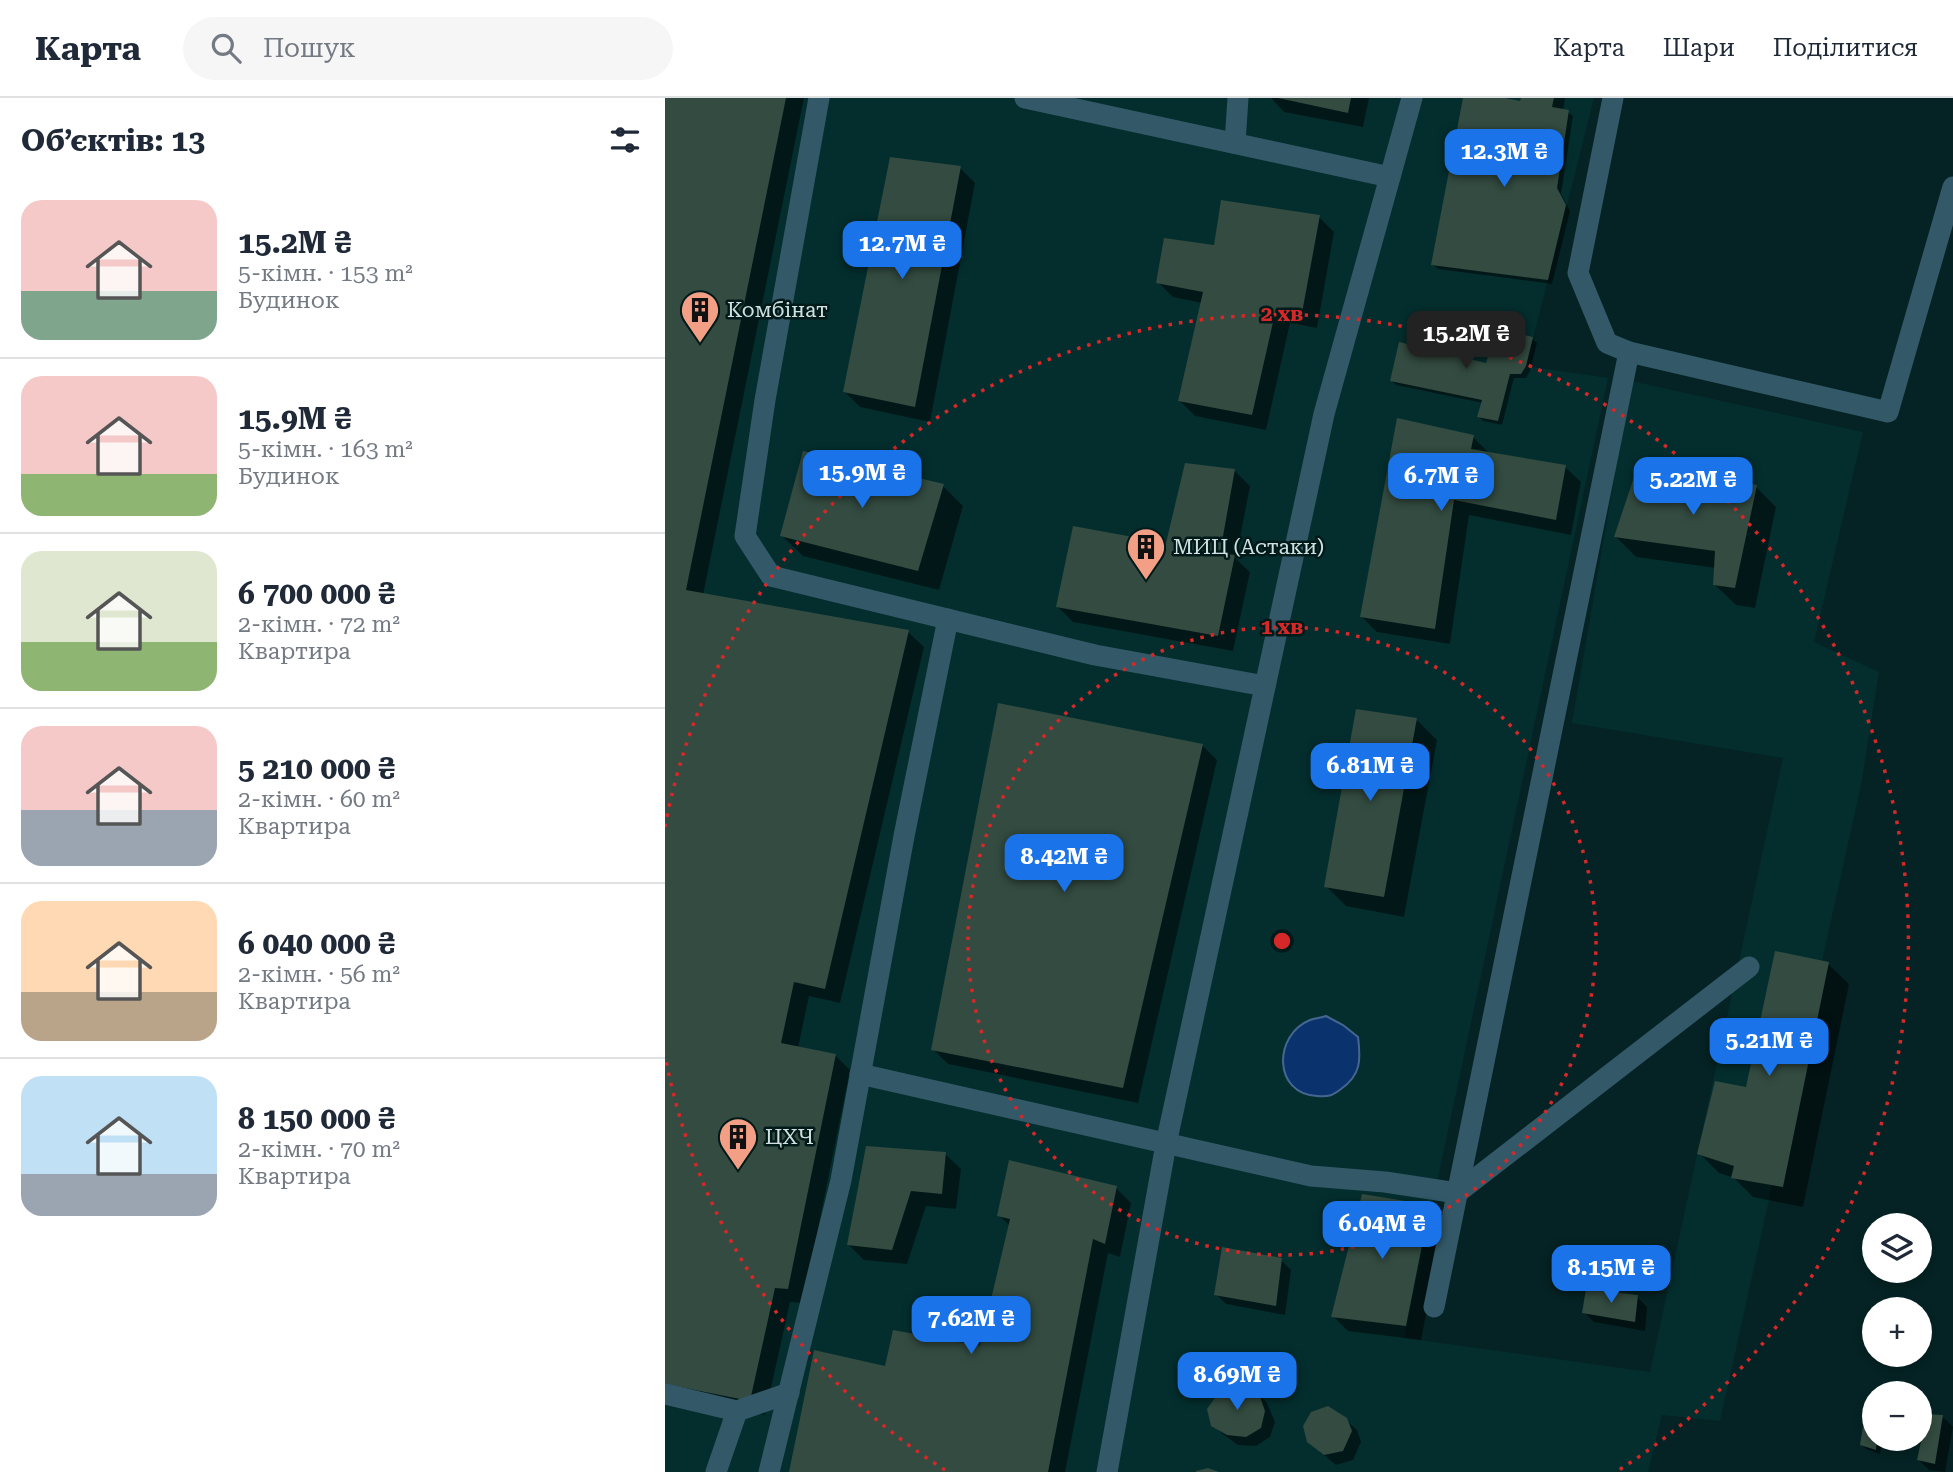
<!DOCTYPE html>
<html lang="uk">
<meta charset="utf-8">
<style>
:root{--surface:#fff;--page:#f6f6f7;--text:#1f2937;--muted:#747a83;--line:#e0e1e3;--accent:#1a73e8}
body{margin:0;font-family:"Roboto Serif",serif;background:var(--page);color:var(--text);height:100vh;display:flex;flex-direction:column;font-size:26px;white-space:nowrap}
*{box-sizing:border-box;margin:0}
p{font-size:23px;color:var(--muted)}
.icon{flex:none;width:38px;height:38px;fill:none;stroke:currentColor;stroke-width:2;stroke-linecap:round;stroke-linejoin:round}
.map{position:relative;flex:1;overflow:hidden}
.sheet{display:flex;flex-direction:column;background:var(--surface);width:665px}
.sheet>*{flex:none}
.fabs{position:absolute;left:1197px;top:1115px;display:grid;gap:14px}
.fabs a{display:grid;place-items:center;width:70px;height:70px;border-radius:50%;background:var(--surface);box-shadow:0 4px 10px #0003;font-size:35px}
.price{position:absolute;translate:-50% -60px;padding:0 16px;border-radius:14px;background:var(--accent);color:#fff;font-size:23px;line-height:46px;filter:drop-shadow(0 2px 4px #0008)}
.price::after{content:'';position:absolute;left:50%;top:42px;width:21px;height:16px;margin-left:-10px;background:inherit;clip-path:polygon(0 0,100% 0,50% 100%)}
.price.selected{background:#222;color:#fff}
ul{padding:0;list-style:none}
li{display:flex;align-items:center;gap:21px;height:175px;padding:0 21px}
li+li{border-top:2px solid var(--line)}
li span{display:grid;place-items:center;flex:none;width:196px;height:140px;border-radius:21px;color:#555}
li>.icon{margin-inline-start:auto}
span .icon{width:84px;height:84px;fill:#fffc;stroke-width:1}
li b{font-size:30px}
h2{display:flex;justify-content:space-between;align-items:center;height:84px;padding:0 21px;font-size:30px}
header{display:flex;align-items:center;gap:42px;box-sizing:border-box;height:98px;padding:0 35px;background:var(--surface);border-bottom:2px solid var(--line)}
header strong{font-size:33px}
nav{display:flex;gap:38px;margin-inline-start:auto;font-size:24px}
.search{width:490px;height:63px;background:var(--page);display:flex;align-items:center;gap:18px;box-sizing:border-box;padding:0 24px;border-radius:38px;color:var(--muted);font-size:26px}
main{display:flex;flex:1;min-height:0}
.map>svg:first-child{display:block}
.built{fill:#042e2e}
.water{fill:#0a326d;stroke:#456690;stroke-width:2}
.shadow{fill:#0007}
.building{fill:#334b40}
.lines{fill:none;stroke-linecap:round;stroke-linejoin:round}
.minor{stroke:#335969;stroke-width:21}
.ring{fill:none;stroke:#d62828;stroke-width:3.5;stroke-dasharray:3.5 7}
.labels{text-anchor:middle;stroke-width:5;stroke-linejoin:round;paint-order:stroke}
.poi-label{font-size:21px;fill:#d0e0e0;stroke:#001a1a;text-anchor:start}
.centre{fill:#d62828;stroke:#001a1a;stroke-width:3.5}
.ring-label{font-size:21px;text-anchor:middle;font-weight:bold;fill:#d62828;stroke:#001a1a;stroke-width:5;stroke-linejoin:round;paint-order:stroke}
</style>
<header>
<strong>Карта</strong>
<div class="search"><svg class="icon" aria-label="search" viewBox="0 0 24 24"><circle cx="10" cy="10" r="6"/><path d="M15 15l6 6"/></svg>Пошук</div>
<nav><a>Карта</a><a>Шари</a><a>Поділитися</a></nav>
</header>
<main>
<section class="sheet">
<h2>Об’єктів: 13<svg class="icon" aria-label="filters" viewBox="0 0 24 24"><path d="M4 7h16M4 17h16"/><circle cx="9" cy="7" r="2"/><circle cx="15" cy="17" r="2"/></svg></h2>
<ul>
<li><span style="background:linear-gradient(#f6c9c9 65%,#7fa58c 0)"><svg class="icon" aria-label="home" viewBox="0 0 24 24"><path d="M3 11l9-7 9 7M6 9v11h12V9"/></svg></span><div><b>15.2M ₴</b><p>5-кімн. · 153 m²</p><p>Будинок</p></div></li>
<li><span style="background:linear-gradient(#f6c9c9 70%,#8fb573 0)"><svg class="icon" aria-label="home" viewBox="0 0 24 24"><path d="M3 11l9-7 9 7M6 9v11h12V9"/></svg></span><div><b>15.9M ₴</b><p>5-кімн. · 163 m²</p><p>Будинок</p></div></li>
<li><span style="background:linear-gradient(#dfe7d0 65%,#8fb573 0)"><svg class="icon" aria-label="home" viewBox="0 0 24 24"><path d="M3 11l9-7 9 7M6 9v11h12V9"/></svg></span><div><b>6 700 000 ₴</b><p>2-кімн. · 72 m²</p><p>Квартира</p></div></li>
<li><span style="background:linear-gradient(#f6c9c9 60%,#9aa5b1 0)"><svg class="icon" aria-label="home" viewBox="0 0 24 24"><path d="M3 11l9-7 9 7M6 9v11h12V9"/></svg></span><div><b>5 210 000 ₴</b><p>2-кімн. · 60 m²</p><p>Квартира</p></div></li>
<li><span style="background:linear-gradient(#ffd9b3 65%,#b9a48a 0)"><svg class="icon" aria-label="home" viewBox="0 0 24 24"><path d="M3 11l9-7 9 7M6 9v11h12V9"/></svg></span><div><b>6 040 000 ₴</b><p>2-кімн. · 56 m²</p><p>Квартира</p></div></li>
<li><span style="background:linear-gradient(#bfe0f5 70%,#9aa5b1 0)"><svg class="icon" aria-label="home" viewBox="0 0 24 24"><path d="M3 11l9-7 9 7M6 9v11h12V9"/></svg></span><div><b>8 150 000 ₴</b><p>2-кімн. · 70 m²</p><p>Квартира</p></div></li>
</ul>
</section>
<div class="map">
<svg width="1288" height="1374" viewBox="0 0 1288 1374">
<rect width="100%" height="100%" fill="#052324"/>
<path class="built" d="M0,0H929L861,268L943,280L739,1240L985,1274L1118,660L907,625L966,283L1198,334L1149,544L1214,574L1196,687L1055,1323L997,1317L983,1374H0Z"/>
<path class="water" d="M661,918L678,927L693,939C696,962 696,977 676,991C667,998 663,999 652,998C608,996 608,937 645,922C650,920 656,920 661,918Z"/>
<g class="shadow">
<path d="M0,0H139L38,497L243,534L259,549L175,905L144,898L133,950L170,957L185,972L138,1205L125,1204L100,1317L0,1297Z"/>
<path d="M606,0H704L698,29L619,14Z"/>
<path d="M800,0H832L857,5L858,0H900L898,13L903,14L908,18L896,96L905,113L887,186L773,171L768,167Z"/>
<path d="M295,70L310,85L265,324L195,309L180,294Z"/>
<path d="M654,119L669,134L652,230L625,225L601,332L530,318L515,303L537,205L508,199L493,184L550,149Z"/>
<path d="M867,241L872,245L865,273L861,280H849L837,327L818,323L814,319L818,305L731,287L727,283L822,267Z"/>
<path d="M808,339L823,354L900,369L916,384L906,437L804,417L785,546L712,534L697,519Z"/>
<path d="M570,373L585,388L571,461L585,474L568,553L408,524L393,509L503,447Z"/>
<path d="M278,388L298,408L274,492L138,458L117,438Z"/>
<path d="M1011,389H1091L1111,409L1090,510L1071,507L1050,487L1051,470L971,459L951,439Z"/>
<path d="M752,622L772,642L739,819L681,808L661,788Z"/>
<path d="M537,647L552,662L473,1005L283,966L268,951Z"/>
<path d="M1163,866L1184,886L1138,1109L1088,1099L1069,1080L1054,1075L1034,1055L1082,991Z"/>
<path d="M280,1056L296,1071L291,1111L261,1108L242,1166L199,1162L184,1147Z"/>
<path d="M451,1090L466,1105L455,1159L443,1155L400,1374H126L221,1270L316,1250L345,1128L334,1117Z"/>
<path d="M764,1109L779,1124L756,1242L683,1233L668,1218Z"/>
<path d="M616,1162L626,1172L620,1217L561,1206L551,1196Z"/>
<path d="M972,1199L982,1209L980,1233L929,1224L919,1214Z"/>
<path d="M592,1294L602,1305L610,1324L605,1339L591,1348L573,1347L559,1337L548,1327Z"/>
<path d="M1203,1305L1209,1307V1340H1217L1215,1356L1201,1351L1197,1347Z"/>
<path d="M1263,1318L1278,1319L1288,1329L1280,1374L1264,1372L1254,1362Z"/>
<path d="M681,1322L692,1332L696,1344L688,1362L671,1367L654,1353Z"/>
</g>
<g class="building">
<path d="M0,0H121L21,492L244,532L160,891L129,884L116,945L171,956L123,1191L110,1190L85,1303L0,1286Z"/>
<path d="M613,0H686L683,15Z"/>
<path d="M798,0H840L855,3L856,0H889L887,9L904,12L892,90L901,107L883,182L766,167Z"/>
<path d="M225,59L296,68L250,309L178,294Z"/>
<path d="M556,102L655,117L637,215L611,211L587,317L513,303L538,194L491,185L499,140L549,147Z"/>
<path d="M832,231L868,239L861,268L856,276H845L833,323L812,319L817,302L725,283L734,244L821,265Z"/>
<path d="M732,320L809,337L806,351L901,367L891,422L789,402L770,531L695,519Z"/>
<path d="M138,353L279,386L253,473L115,438Z"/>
<path d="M520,365L570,371L555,455L570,457L553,538L391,509L408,428L501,445Z"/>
<path d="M1011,368L1092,387L1070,490L1048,487L1050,453L949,439L969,379L1010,387Z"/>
<path d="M333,605L538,646L458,990L266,952Z"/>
<path d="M691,611L752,620L719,799L659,789Z"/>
<path d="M1110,853L1164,864L1118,1089L1066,1080L1069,1068L1032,1056L1050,983L1081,989Z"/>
<path d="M201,1048L281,1054L277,1096L246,1093L227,1152L182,1147Z"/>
<path d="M344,1062L452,1088L440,1146L428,1141L383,1374H124L149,1252L220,1268L228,1232L315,1248L345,1121L332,1118Z"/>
<path d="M697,1096L765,1107L741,1228L666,1219Z"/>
<path d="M557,1149L617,1160L611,1208L549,1197Z"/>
<path d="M921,1191L973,1197L970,1224L917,1215Z"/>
<path d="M571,1288L593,1293L600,1313L596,1330L581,1339L562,1337L546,1328L542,1311L554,1294Z"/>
<path d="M1202,1303L1209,1305V1340H1212L1211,1352L1195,1347Z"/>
<path d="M663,1308L682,1320L687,1333L678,1353L659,1357L642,1344L638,1328L646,1314Z"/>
<path d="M1262,1316L1278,1317L1270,1366L1252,1362Z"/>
<path d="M543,1370L554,1374H531V1373Z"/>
</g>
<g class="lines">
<g class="minor">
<path d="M154,0L100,302L80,438L106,478L430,557L600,588"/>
<path d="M360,0L725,79"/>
<path d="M948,0L913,175L942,245L964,254L1223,314L1288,89"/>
<path d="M570,45L573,0"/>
<path d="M195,976L646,1078L720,1084L792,1095L1084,869"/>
<path d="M769,1209L964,254"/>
<path d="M0,1296L72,1313"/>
<path d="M51,1374L72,1313L124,1295"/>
<path d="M104,1374L176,1082L239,738L283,521"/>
<path d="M442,1374L501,1046L659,316L747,0"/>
</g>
</g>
<g class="ring">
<circle cx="617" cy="843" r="314"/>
<path d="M280 1372A627 627 0 0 1 0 957M0 729A627 627 0 1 1 954 1372"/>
</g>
<defs>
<g id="building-pin" transform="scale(2.0125)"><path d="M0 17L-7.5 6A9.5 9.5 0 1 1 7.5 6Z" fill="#f39f85" stroke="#001a1a"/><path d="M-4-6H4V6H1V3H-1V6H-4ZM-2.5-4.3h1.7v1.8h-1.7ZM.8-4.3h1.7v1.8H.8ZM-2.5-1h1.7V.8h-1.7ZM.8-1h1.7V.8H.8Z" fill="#111"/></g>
</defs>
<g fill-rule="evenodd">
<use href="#building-pin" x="35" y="212"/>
<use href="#building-pin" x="481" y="449"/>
<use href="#building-pin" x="73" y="1039"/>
</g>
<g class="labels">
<g class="poi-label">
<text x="62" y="219">Комбінат</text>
<text x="508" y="456">МИЦ (Астаки)</text>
<text x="100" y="1046">ЦХЧ</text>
</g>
</g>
<circle cx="617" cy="843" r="10" class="centre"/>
<g class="ring-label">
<text x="617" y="223">2 хв</text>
<text x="617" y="536">1 хв</text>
</g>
</svg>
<div class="fabs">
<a><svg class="icon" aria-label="layers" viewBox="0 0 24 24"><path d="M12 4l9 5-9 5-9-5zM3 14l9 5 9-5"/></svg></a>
<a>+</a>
<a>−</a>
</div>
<b class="price" style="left:839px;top:91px">12.3M ₴</b>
<b class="price" style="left:237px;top:183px">12.7M ₴</b>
<b class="price selected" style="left:801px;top:273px">15.2M ₴</b>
<b class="price" style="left:197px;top:412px">15.9M ₴</b>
<b class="price" style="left:776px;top:415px">6.7M ₴</b>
<b class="price" style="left:1028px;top:419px">5.22M ₴</b>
<b class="price" style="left:705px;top:705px">6.81M ₴</b>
<b class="price" style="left:399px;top:796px">8.42M ₴</b>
<b class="price" style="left:1104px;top:980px">5.21M ₴</b>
<b class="price" style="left:717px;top:1163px">6.04M ₴</b>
<b class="price" style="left:946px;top:1207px">8.15M ₴</b>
<b class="price" style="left:306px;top:1258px">7.62M ₴</b>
<b class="price" style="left:572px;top:1314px">8.69M ₴</b>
</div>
</main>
